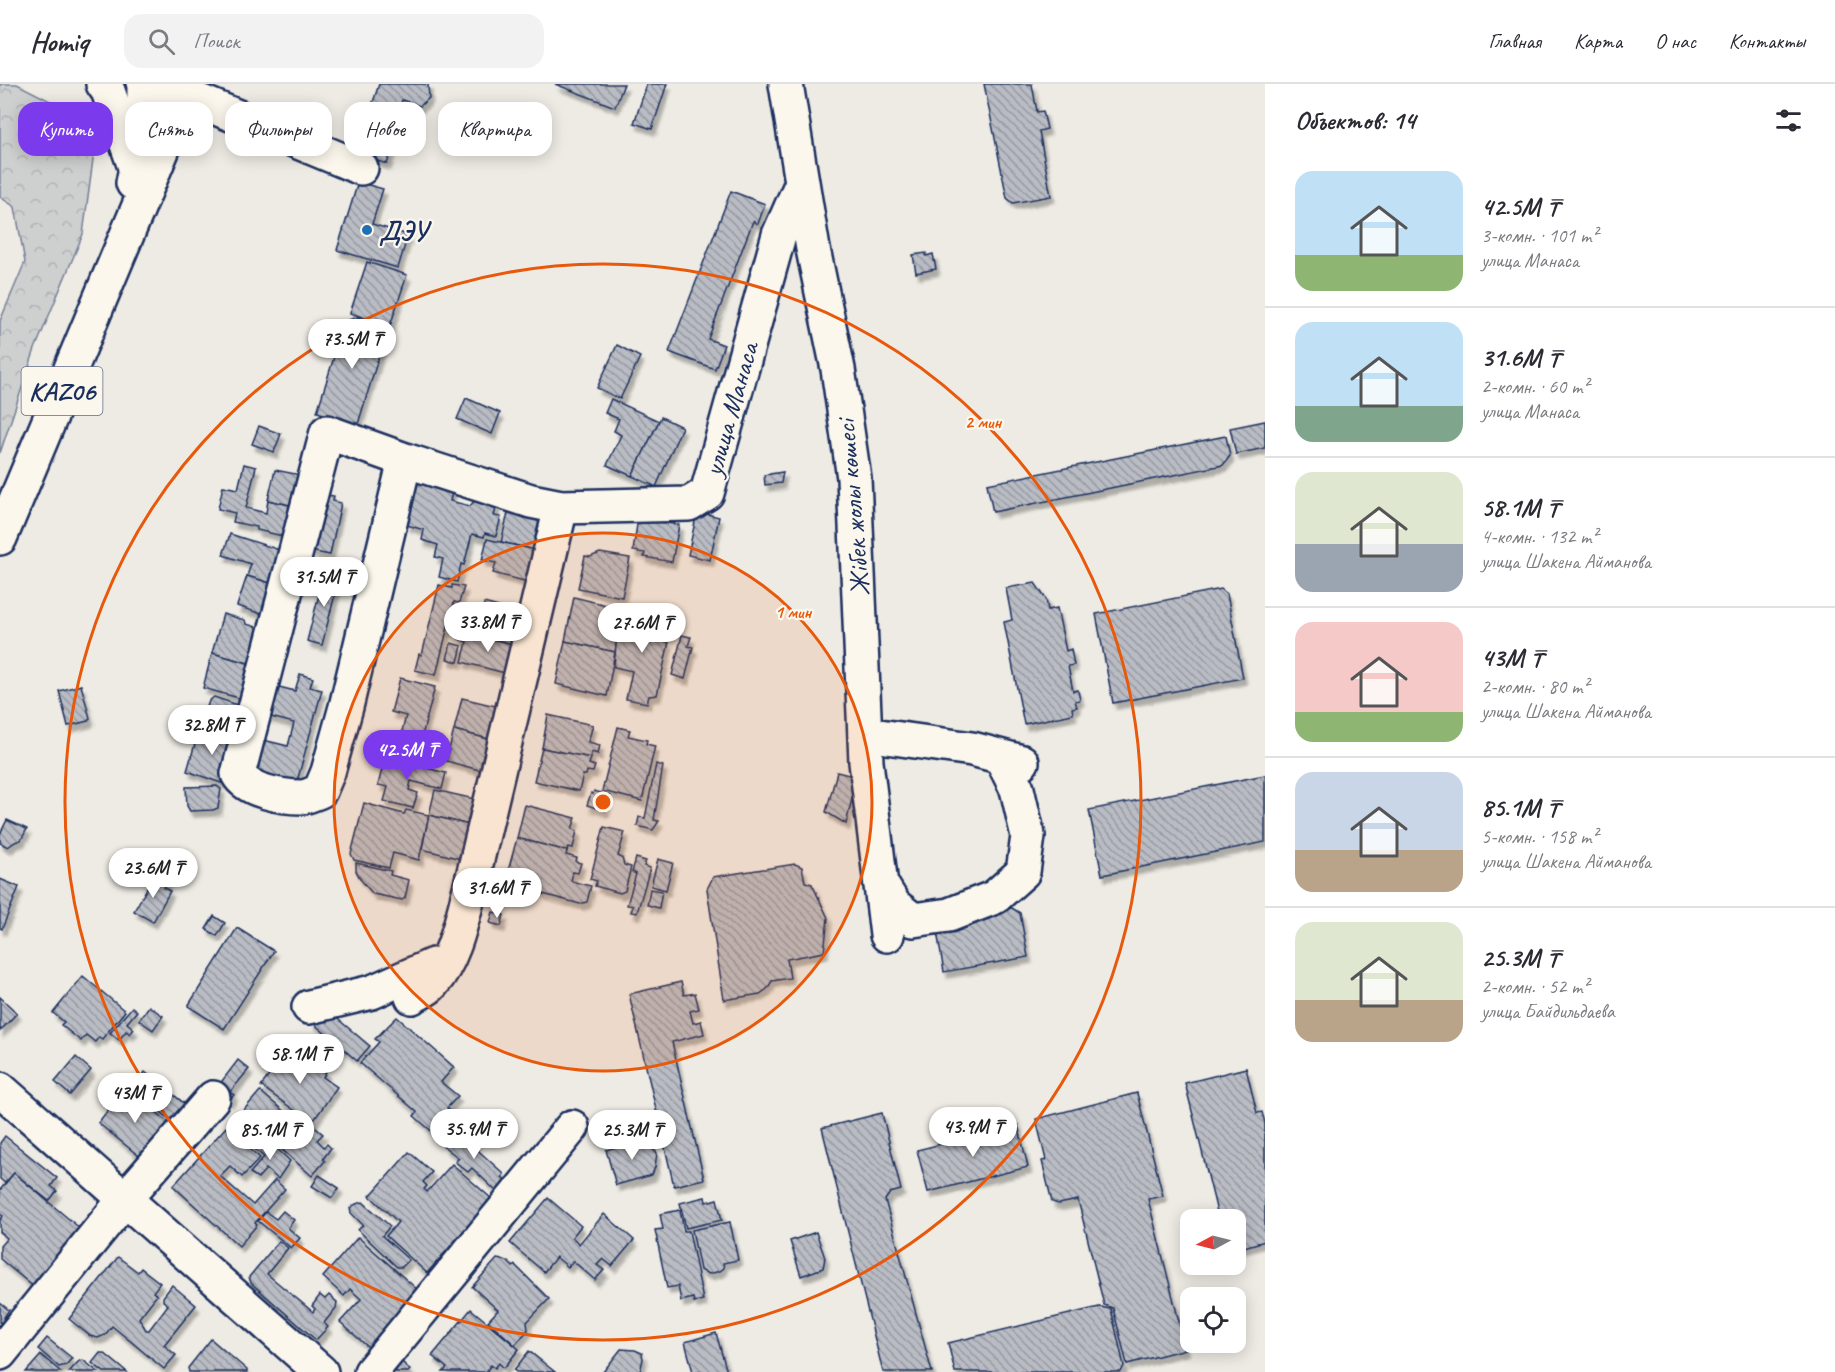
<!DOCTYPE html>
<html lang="ru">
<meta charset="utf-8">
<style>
:root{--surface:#fff;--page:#f2f2f3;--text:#2b2b33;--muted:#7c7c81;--line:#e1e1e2;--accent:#7c3aed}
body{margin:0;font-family:Caveat,sans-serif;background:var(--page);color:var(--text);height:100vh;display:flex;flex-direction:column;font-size:22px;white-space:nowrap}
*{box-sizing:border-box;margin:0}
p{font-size:20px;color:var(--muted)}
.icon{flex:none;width:33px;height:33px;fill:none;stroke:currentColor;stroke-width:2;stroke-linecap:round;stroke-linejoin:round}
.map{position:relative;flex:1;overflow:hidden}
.side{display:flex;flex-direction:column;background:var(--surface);width:570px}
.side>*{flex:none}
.banner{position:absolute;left:18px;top:18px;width:570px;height:54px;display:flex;gap:12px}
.needle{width:39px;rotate:263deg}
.tools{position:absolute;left:1180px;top:1125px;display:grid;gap:12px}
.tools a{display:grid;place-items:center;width:66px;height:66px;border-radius:12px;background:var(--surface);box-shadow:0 3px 15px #0003;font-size:30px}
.price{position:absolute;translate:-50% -51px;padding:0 14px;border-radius:21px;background:#fff;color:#222;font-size:20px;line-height:39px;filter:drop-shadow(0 2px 3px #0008)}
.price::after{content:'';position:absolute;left:50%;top:36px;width:18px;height:14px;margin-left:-9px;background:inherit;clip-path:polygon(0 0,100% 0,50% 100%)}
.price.active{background:var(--accent);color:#fff}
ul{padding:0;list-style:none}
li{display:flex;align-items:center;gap:18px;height:150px;padding:0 30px}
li+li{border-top:2px solid var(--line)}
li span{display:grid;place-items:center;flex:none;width:168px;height:120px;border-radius:18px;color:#555}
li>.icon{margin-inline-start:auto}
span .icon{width:72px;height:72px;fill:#fffc;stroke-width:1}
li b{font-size:26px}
h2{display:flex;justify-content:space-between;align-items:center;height:72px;padding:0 30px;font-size:26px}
.pill{padding:0 21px;border-radius:18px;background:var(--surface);box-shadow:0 3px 15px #0003;font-size:21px;line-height:54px}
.pill.active{background:var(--accent);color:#fff}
header{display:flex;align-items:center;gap:36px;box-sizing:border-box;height:84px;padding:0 30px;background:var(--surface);border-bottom:2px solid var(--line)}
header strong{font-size:28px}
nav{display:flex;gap:33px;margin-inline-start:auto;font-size:21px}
.search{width:420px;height:54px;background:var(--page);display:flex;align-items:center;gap:15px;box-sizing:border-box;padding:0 21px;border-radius:18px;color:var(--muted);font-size:22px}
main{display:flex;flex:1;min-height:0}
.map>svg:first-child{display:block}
.forest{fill:url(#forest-crowns);stroke:#747f96;stroke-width:1.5}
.building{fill:url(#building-back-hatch);stroke:#1b2f5e;stroke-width:1.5;filter:url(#shadow)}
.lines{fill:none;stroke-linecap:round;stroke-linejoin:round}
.minor-casing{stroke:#1b2f5e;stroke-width:38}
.highway-casing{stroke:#1b2f5e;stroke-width:38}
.minor{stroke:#fbf7ec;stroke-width:33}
.highway{stroke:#fbf7ec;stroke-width:33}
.ring{fill:none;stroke:#e8590c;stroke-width:3}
.poi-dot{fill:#1f6fb2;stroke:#fbf7ec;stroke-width:2}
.labels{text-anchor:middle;stroke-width:4.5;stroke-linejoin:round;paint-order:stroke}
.shield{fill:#fbf7ec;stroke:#5e6b89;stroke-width:1.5}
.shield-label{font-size:27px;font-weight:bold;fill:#1b2f5e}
.poi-label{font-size:28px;font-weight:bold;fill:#1b2f5e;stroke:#fbf7ec;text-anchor:start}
.street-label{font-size:28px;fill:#1b2f5e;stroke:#fbf7ec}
.centre{fill:#e8590c;stroke:#fbf7ec;stroke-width:3}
.ring-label{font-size:18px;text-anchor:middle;font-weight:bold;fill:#e8590c;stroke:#fbf7ec;stroke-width:4.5;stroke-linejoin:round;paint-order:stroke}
</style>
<header>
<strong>Homiq</strong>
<div class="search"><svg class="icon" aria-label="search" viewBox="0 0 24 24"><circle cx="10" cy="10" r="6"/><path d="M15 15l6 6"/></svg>Поиск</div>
<nav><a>Главная</a><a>Карта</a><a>О нас</a><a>Контакты</a></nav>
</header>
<main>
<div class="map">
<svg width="1265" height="1288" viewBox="0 0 1265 1288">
<defs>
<pattern id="forest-crowns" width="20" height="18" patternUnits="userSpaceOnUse" patternTransform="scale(1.5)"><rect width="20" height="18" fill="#cecfcf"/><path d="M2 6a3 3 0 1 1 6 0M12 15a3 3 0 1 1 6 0" fill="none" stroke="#b0b2b4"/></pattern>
<pattern id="building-back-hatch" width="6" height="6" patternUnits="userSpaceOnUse" patternTransform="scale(1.5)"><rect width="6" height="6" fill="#b9bcc3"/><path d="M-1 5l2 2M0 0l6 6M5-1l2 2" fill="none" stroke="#9699a2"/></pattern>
<filter id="shadow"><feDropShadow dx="3.5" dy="6" stdDeviation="1.5" flood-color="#0004"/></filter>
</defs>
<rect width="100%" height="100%" fill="#eeebe4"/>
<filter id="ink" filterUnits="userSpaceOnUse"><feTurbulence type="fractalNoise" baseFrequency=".0167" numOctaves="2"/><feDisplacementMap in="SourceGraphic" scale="12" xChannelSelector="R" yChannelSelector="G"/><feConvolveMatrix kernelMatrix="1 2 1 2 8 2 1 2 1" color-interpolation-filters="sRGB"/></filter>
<g filter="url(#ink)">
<path class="forest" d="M0,0H17L62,23L96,53L83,150L35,265L0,369V237L25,178L15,123L0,113Z"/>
<g class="building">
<path d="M379,0H428L429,14L420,22L402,16L396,36L401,38L387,80L356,70Z"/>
<path d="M555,0H624L615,23Z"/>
<path d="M647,0H667L652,45L634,39Z"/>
<path d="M984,0H1032L1037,28L1043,27L1047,45L1039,47L1051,112L1013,119L1007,114Z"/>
<path d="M358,98L383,105L372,140L408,151L398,184L337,166Z"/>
<path d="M731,107L765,120L758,140L753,137L708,255L724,261L715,285L669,268Z"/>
<path d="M926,169V172L933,170L936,185L916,189L913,171Z"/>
<path d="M367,178L407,191L390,242L350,229Z"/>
<path d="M358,233L380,243L386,249L358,340L317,328L345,237Z"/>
<path d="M617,261L640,273L620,315L597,304Z"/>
<path d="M466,314L500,329L492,350L457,335Z"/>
<path d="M611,315L659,337L632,392L607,381L621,351L614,347L619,335L605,329Z"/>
<path d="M661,333L682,343L656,403L632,392Z"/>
<path d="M1265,337V364L1236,370L1230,344Z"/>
<path d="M259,342L281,350L274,368L252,360Z"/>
<path d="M1226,352L1230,372L1223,381L993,428L987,400Z"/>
<path d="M244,380L256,383L246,424L266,429L268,416L299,423L291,454L257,446V443L233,438L235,429L218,425L223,402L238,405Z"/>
<path d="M275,386L306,392L299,423L268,416Z"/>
<path d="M420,387L455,396L450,417L470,422L475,416L497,421L494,432L501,433L496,452L485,449L484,453L472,450L464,481L461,480L457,498L439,493L443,475L435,473L438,461L422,456L424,446L407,441Z"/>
<path d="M783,388L781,399L765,401L764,391Z"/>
<path d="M322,410L334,412L333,417L341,419L330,471L310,467Z"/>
<path d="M509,425L549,435L540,467L501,458Z"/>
<path d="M703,429L719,433L710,476L688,471L696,433Z"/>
<path d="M638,434L679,441L672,478L644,473L645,469L633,467Z"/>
<path d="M230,450L289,469L280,502L247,492L251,480L223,471Z"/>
<path d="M487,455L540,467L532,499L493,489L496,479L482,476Z"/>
<path d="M600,469L630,474L622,513L578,504L585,472L590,473Z"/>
<path d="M325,487L340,491L322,561L307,557Z"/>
<path d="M247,492L280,502L271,533L237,522Z"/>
<path d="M1035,499L1046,515L1048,526L1057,524L1066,567L1071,565L1074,581L1068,582L1073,607L1078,606L1080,616L1075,617L1077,623L1072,624L1073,630L1024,640L1004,538L1012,536L1006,504Z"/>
<path d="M439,501L452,504V501L464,503L459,519L454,518L436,591L415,586L419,570L422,571Z"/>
<path d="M1221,505L1227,510L1243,594L1113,619L1096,530Z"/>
<path d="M574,513L623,525L615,568L565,557Z"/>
<path d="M484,519L525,530L517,561L451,545L454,533L468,536L472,525L483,527Z"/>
<path d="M647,521L664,525L657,556L669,558L657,611L649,612L647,619L626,615L632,587L614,583L617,550L640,554L642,546H638L637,550L622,546L625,531L644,535Z"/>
<path d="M223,530L245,536L246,540L264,545L255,581L212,569Z"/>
<path d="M460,548L517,561L509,590L462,578L467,558L459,555Z"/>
<path d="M682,551L691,553L688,562L693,563L685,595L672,591Z"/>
<path d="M565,557L615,568L607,612L556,600Z"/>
<path d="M451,559L462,562L458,578L447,575Z"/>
<path d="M212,569L255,581L246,616L203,604Z"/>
<path d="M300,590L313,594L310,603L322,606L295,705L249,693L259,655L288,662L294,639L267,632L275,602L295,607Z"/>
<path d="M400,594L435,603L418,667L398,662L406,632L391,628Z"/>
<path d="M81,601L90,634L88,637L68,642L59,607Z"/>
<path d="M214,613L238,621V624L242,626L233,655L199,646L209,617Z"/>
<path d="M462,614L500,623L492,656L454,646Z"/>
<path d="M548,631L593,641L588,658L600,661L598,670L591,668V674L542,664Z"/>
<path d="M618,643L630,646L628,652L647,656L646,660L655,662L642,717L602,707Z"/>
<path d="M199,646L237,656L224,700L187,687Z"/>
<path d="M454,646L492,656L483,687L446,677Z"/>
<path d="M542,664L591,674L589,680L595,682L593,688L587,687L586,691H583L579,707L534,697Z"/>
<path d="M385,673L446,689L442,705L411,697L409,706L418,709L413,724L384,717L388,703L378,701Z"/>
<path d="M656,680L663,682L654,736L659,737L653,746L637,742L639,733L645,734Z"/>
<path d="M837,688L857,693L846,740L826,728Z"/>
<path d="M1265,691V758L1102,791L1089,726Z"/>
<path d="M217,702L221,705L218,724L213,726L190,727L187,722L186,703Z"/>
<path d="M435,706L479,716L473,742L429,731Z"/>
<path d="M594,707L610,712L605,727L587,721L591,709L593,710Z"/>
<path d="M364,719L404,730L406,726L429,731L419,776L393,769L389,784L354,776L351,770Z"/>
<path d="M525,721L576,734L572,745L577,747L573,764L568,763L567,767L517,754Z"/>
<path d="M429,731L473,742L465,776L422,765Z"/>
<path d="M7,736L27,745L21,756L15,758L8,763L0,759V750Z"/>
<path d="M604,743L625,748L618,772L622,774L624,781L631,783L625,807L620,809L595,802L597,797L590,795Z"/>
<path d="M517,754L567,767L566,771L577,774L576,778L581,779L578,789L573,788L571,797L591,802L587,818L580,820L543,810L537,803L539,795L508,787Z"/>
<path d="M636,774L646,777L644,782L650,784L637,829L631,828L633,822L627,821L636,790L632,788Z"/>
<path d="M658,775L673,779L666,806L651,802Z"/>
<path d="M356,779L391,787L390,791L409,796L405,814L402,816L373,810L361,796L356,787Z"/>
<path d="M795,780L802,783L805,798L812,800L828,834L824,868L787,875L790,894L772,897L767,905L760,910L724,916L707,805L713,793Z"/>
<path d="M154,792L167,799L164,804L170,807L153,838L134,827Z"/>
<path d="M0,795L19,803L2,845L0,844Z"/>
<path d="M650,805L662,807L659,824L647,821Z"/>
<path d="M1012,824L1020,829L1028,873L944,888L936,842L977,829Z"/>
<path d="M493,828L504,831L501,842L490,839Z"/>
<path d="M214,832L225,839L217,852L206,845Z"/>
<path d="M237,844L274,867L224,945L188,922Z"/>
<path d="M83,892L125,927L102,955L99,953L95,958L86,951L81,957L61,941L64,938L53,929Z"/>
<path d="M681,898L684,911L695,909L699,925L690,927L693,939L701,937L704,950L672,958L704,1095L674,1102L629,910Z"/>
<path d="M0,913L17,929L0,947Z"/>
<path d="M149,922L163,932L153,946L139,936Z"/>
<path d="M132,923L137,927L127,939L134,945L130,950L126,947L119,956L110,949Z"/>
<path d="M333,931L370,962L357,977L311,937Z"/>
<path d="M397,933L454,983L441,998L458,1012L447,1024L461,1036L443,1057L414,1032L417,1028L360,979L379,958L375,955Z"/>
<path d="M291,962L326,988L323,993L337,1003L312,1039L261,1002Z"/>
<path d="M76,973L91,986L70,1011L55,998Z"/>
<path d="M238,976L249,985L230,1008L234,1011L229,1017L215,1006Z"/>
<path d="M1246,984L1257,1029L1262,1028L1265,1039V1157L1237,1165L1236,1136H1219L1185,999Z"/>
<path d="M145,988L185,1020L172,1037L132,1005Z"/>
<path d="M126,1003L172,1041L144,1076L98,1039Z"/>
<path d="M260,1007L293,1035L290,1037L293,1040L299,1033H303L323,1050L317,1056L324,1063L327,1060L331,1064L323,1075L325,1077L312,1092L270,1055L272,1052L243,1027Z"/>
<path d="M1137,1009L1163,1112L1148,1115L1186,1265L1127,1280L1113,1224L1104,1221L1078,1116L1059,1120L1052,1118L1042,1077L1046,1076L1036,1035Z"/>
<path d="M882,1029L901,1106L890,1109L885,1116L932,1288H883L822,1044Z"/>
<path d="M1018,1041L1028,1083L928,1108L917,1066Z"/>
<path d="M226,1043L260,1074L242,1093L230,1082L220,1092L253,1121L275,1096L285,1105L255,1139L257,1141L239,1162L173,1102Z"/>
<path d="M458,1045L473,1058L471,1060L504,1090L502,1093L507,1097L497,1108L472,1084L468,1088L455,1078L459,1074L443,1062Z"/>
<path d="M5,1052L57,1094L51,1102L57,1107L49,1117L14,1089L5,1099L0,1095V1059Z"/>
<path d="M258,1055L272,1067L275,1063L290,1077L278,1095L266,1085L258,1094L250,1089L264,1073L252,1063Z"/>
<path d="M643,1055L657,1069L655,1083L652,1091L616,1101L606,1066Z"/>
<path d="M409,1068L432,1088L423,1098L427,1102L424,1105L427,1108L452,1080L492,1115L427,1189L386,1152L398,1138L370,1112Z"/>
<path d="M14,1089L82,1146L35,1204L0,1175V1162L7,1154L0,1148V1136L3,1132L0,1130V1106Z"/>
<path d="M319,1091L339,1104L332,1114L312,1102Z"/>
<path d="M705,1113L706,1118L717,1115L722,1136L686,1144L680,1119Z"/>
<path d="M548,1114L581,1142L572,1153L579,1160L604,1130L634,1156L612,1182L603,1175L597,1181L604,1186L595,1196L573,1177L568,1183L556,1173L544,1188L510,1159Z"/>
<path d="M363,1118L390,1142L382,1152L409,1176L402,1183H397L358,1146L363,1141L351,1129L350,1124L356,1120Z"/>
<path d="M680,1126L684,1147H689L703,1216L694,1218L693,1214L681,1217L678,1202L667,1204L655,1146L663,1145L660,1130Z"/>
<path d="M283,1127L294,1136L288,1144L300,1154L291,1164L258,1137L266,1128L276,1135Z"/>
<path d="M730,1138L738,1176L723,1179L724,1184L720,1187L709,1190L700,1186L692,1146Z"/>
<path d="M816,1148L825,1174L823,1184L801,1192L790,1157Z"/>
<path d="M358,1153L418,1206L368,1263L340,1238L361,1215L350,1205L344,1212L323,1193Z"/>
<path d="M279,1157L288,1164L267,1190L313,1228L315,1225L312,1222L320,1211L325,1215L329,1211L337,1218L336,1224L324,1239L328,1243L316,1256L251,1199L249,1193Z"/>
<path d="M118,1173L138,1188L141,1184L160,1199L153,1208L157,1211L139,1234L146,1246H149L168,1221L163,1217V1213L172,1201L196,1221L164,1261L176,1271L164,1285L112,1242L105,1251L98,1254L90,1252L69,1235Z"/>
<path d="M497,1175L507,1177L513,1183L515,1181L549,1215L527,1238L528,1246L515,1261L488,1237L498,1226L472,1203Z"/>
<path d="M0,1219L9,1226L4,1233L6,1237L0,1250Z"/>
<path d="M1099,1223L1111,1225L1124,1282L1121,1288H955L948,1259Z"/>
<path d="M471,1225L519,1265L504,1284L499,1279L495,1284L491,1281L487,1286L488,1288H443L447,1284L432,1272Z"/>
<path d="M716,1249L727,1288H693L685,1258Z"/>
<path d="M47,1254L72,1274L66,1281L59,1283L38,1265Z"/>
<path d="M211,1255L247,1286V1288H189L188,1284Z"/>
<path d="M621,1265L635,1266L642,1269L643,1275L640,1288H603Z"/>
<path d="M529,1267L555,1288H516L514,1286Z"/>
<path d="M100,1269H104L127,1288H104L92,1279Z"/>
<path d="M41,1271L61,1288H26Z"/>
<path d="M83,1276L98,1288H69L79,1277Z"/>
<path d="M400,1276L410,1286L408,1288H389Z"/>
</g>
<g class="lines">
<g class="minor-casing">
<g id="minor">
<path d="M786,0L813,165L838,285L854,394L866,678L887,851"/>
<path d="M185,11L361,84"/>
<path d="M405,376L346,623L328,688L320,707C314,709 307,713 301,713C283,713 247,707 238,690L327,348L405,376L531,417L561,423L689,420L707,409L779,151L801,101"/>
<path d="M865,650L972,665L1022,678"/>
<path d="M881,800L894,821L913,836L949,831L995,813L1023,788L1028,752L1017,705L1001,673"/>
<path d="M412,913C418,909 427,906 432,900C455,875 462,834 471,801L561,423"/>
<path d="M309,923L372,908L433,881"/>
<path d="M0,1005L321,1288"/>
<path d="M0,1269L125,1115L213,1014"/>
<path d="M371,1288L572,1043"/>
</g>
</g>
<g class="highway-casing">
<g id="highway">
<path d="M103,0L108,7L135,83"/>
<path d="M133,99L144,42V0"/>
<path d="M0,454L170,48L176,0"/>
</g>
</g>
<use href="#minor" class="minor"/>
<use href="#highway" class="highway"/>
</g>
</g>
<circle cx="603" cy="718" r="269" fill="#e8590c" fill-opacity=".12"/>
<g class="ring">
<circle cx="603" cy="718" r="269"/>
<circle cx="603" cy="718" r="538"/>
</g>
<circle class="poi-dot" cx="367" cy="146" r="6"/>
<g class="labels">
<rect class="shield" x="21.5" y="283" width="81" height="48" rx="4.5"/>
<g class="shield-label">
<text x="62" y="316">KAZ06</text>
</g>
<g class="poi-label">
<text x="379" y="156">ДЭУ</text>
</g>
<g class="street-label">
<text transform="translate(730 325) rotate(-74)" y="10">улица Манаса</text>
<text transform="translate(852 424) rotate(-95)" y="10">Жібек жолы көшесі</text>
</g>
</g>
<circle cx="603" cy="718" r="9" class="centre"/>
<g class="ring-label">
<text x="983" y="344">2 мин</text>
<text x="793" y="534">1 мин</text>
</g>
</svg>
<div class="tools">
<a><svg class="needle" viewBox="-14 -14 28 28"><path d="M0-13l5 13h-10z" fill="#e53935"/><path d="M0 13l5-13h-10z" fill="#7c7c81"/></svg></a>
<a><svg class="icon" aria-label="locate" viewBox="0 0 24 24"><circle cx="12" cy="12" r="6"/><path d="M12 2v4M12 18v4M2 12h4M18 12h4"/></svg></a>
</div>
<b class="price" style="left:352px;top:286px">73.5M ₸</b>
<b class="price" style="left:324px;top:524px">31.5M ₸</b>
<b class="price" style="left:488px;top:569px">33.8M ₸</b>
<b class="price" style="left:642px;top:570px">27.6M ₸</b>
<b class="price" style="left:212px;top:672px">32.8M ₸</b>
<b class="price active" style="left:407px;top:697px">42.5M ₸</b>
<b class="price" style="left:153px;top:815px">23.6M ₸</b>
<b class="price" style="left:497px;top:835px">31.6M ₸</b>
<b class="price" style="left:300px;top:1001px">58.1M ₸</b>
<b class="price" style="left:135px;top:1040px">43M ₸</b>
<b class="price" style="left:973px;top:1074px">43.9M ₸</b>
<b class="price" style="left:474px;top:1076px">35.9M ₸</b>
<b class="price" style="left:270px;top:1077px">85.1M ₸</b>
<b class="price" style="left:632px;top:1077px">25.3M ₸</b>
<div class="banner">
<a class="pill active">Купить</a>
<a class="pill">Снять</a>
<a class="pill">Фильтры</a>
<a class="pill">Новое</a>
<a class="pill">Квартира</a>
</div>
</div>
<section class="side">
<h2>Объектов: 14<svg class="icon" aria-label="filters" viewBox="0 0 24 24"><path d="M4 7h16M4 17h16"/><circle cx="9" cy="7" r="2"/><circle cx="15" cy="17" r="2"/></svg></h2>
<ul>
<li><span style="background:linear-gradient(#bfe0f5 70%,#8fb573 0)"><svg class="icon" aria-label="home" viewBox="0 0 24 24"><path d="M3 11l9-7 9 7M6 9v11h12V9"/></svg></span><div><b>42.5M ₸</b><p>3-комн. · 101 m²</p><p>улица Манаса</p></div></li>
<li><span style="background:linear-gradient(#bfe0f5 70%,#7fa58c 0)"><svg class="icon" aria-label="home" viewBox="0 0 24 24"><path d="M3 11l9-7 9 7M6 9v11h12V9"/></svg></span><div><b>31.6M ₸</b><p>2-комн. · 60 m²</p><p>улица Манаса</p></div></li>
<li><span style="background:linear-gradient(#dfe7d0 60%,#9aa5b1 0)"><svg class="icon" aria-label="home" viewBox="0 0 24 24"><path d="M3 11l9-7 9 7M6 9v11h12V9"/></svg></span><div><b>58.1M ₸</b><p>4-комн. · 132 m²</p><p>улица Шакена Айманова</p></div></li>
<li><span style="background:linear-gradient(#f6c9c9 75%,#8fb573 0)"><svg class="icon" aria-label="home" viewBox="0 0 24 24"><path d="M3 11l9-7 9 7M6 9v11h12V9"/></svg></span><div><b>43M ₸</b><p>2-комн. · 80 m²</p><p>улица Шакена Айманова</p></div></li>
<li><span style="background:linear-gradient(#c9d6e8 65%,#b9a48a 0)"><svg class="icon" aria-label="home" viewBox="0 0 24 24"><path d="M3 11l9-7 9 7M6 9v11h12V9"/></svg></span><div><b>85.1M ₸</b><p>5-комн. · 158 m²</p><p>улица Шакена Айманова</p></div></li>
<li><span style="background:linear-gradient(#dfe7d0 65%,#b9a48a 0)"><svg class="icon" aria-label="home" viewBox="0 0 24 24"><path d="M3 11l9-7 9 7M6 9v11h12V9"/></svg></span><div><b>25.3M ₸</b><p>2-комн. · 52 m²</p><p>улица Байдильдаева</p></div></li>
</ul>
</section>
</main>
